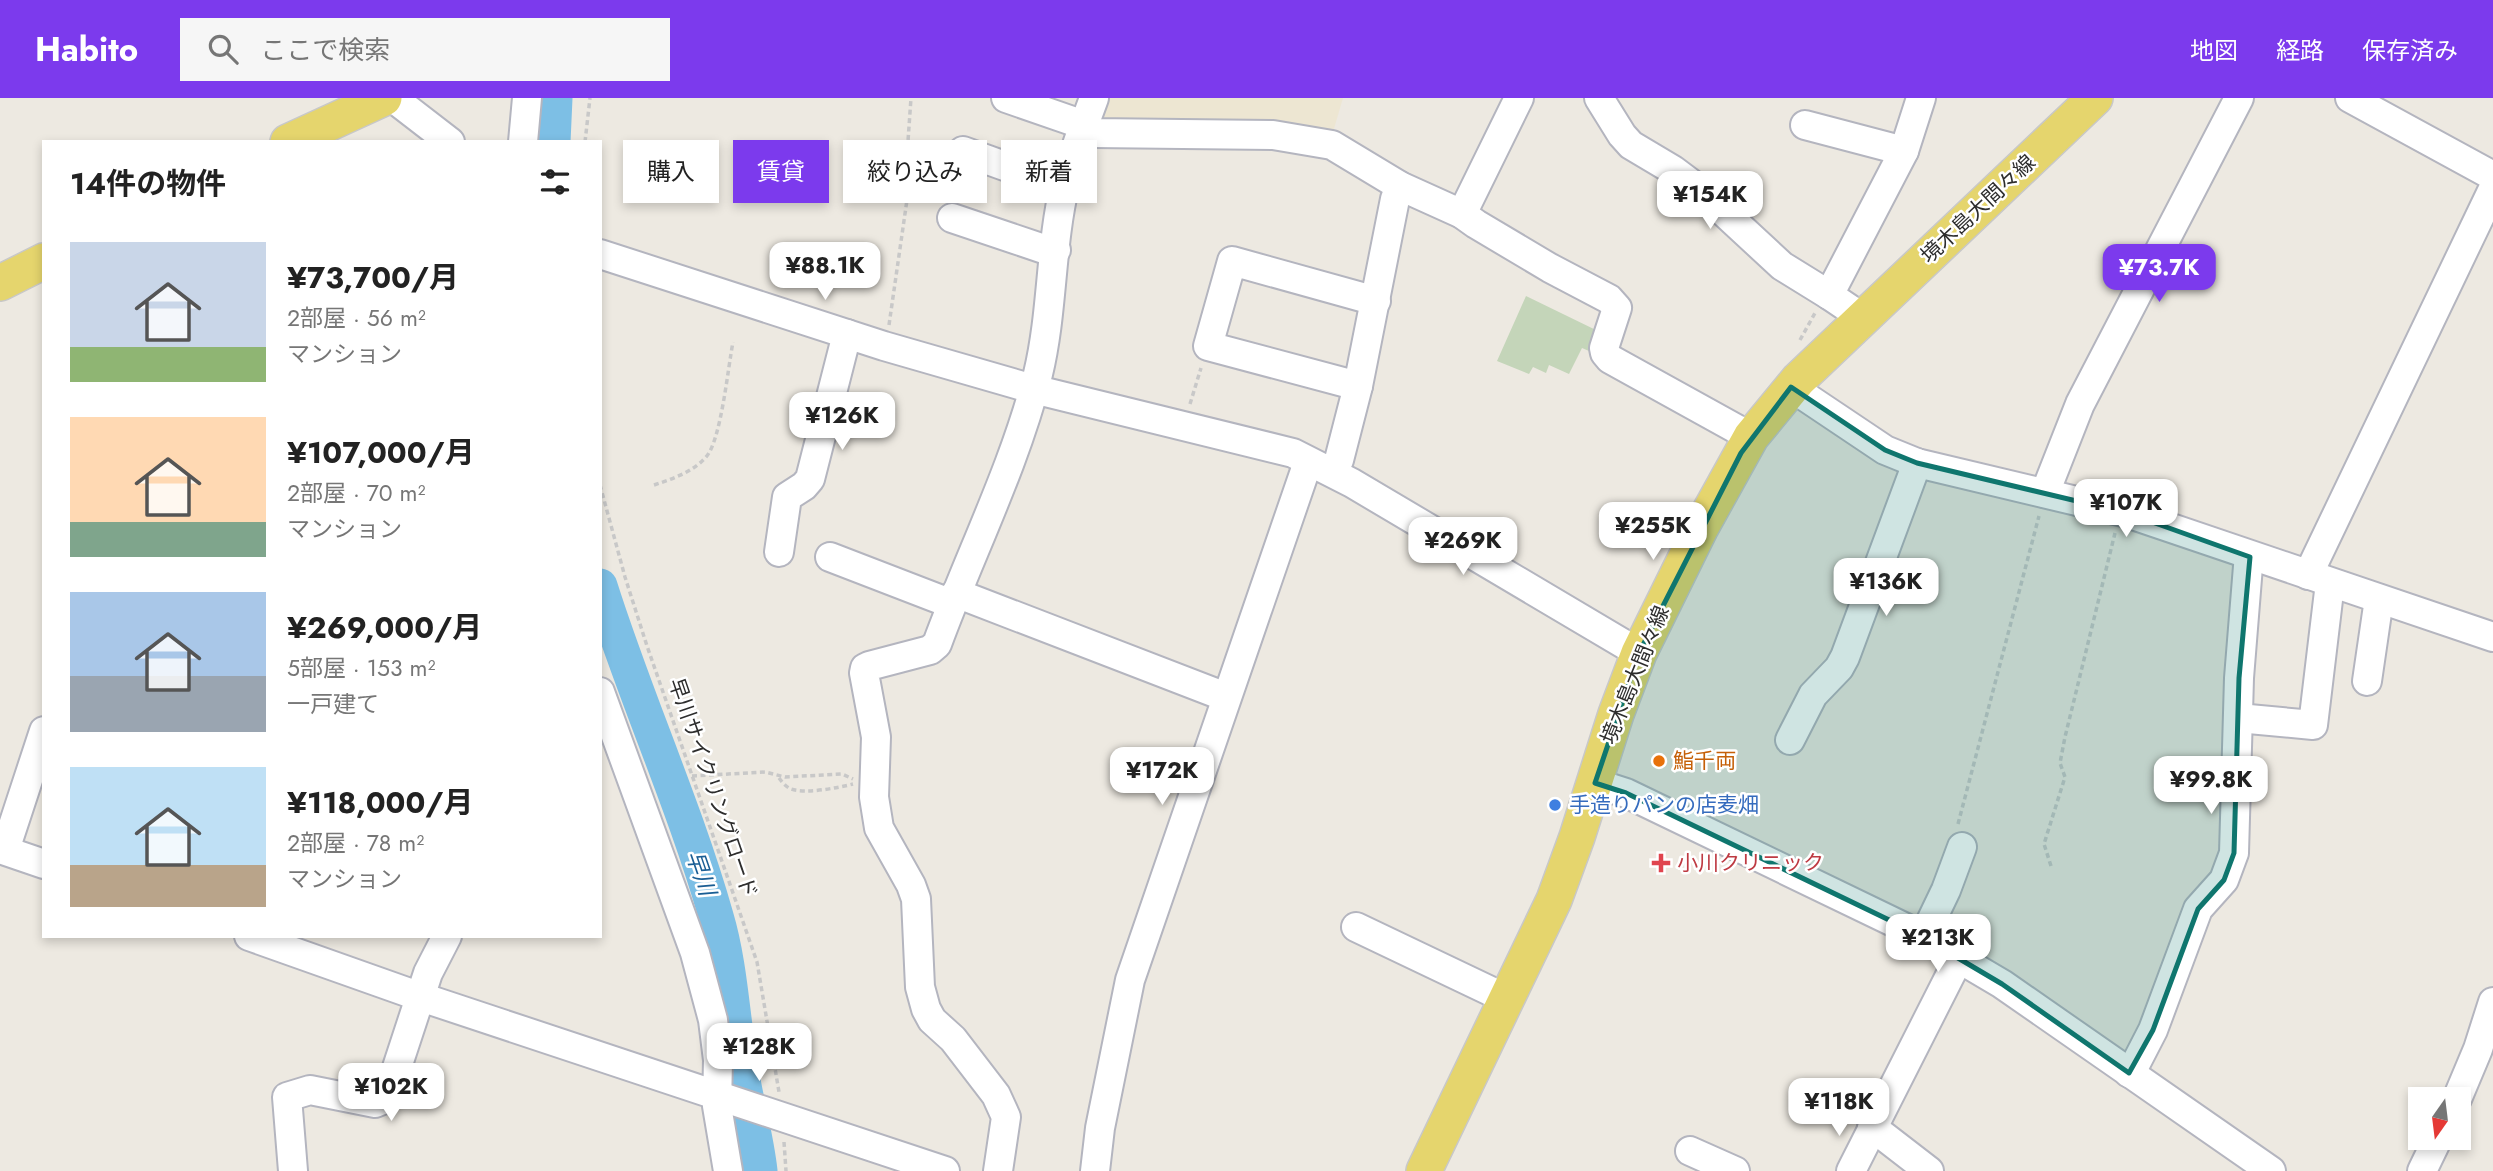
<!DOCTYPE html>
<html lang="ja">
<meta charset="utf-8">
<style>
:root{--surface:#fff;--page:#f6f6f6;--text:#222;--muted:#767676;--accent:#7c3aed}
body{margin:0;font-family:Jost,"Noto Sans JP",sans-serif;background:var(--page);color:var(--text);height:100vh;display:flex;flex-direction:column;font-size:26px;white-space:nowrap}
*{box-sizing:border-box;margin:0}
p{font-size:23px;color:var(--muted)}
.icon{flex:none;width:38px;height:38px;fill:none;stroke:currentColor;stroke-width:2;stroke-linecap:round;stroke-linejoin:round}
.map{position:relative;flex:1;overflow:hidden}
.drawer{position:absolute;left:42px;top:42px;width:560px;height:798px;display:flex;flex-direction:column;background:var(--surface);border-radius:0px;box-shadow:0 4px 10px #0003}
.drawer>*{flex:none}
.guide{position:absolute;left:623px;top:42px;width:665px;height:63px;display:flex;gap:14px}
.needle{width:46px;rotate:194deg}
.tools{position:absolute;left:2408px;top:989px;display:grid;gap:14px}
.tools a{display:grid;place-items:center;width:63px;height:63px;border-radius:0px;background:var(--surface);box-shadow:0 4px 10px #0003;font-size:35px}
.price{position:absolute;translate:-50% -60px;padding:0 16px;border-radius:14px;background:#fff;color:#222;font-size:23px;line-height:46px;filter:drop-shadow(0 2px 4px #0008)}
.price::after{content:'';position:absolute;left:50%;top:42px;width:21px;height:16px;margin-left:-10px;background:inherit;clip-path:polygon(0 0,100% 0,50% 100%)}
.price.active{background:var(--accent);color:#fff}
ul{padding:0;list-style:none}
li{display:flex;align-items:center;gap:21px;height:175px;padding:0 28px}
li span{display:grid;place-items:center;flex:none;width:196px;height:140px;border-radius:0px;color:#555}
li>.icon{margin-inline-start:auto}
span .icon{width:84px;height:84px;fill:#fffc;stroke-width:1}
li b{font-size:30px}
h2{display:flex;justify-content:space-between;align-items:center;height:84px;padding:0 28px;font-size:30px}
.tag{padding:0 24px;border-radius:0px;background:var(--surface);box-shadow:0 4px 10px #0003;font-size:24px;line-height:63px}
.tag.active{background:var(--accent);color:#fff}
header{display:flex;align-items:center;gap:42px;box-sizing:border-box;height:98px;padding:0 35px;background:var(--accent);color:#fff}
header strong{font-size:33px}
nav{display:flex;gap:38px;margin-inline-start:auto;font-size:24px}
.search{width:490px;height:63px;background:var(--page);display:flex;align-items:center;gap:18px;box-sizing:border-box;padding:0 24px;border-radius:0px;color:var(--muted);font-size:26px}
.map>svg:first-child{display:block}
.education{fill:#ede6d2}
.cemetery{fill:#c4d5b9}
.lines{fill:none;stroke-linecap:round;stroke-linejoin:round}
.river{stroke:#7dbfe5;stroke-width:35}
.minor-casing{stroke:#b4b5bf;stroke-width:32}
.major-casing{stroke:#c8c8c8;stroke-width:38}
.path{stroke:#c8c8c8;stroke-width:3.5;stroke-dasharray:5 3.5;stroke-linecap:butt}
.minor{stroke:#fff;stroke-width:28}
.major{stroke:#e5d56d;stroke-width:35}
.marked{fill:#0f766e;fill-opacity:0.2;stroke:#0f766e;stroke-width:5;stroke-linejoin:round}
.food-dot{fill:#e8710a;stroke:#fff;stroke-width:2.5}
.shop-dot{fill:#3f7fe0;stroke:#fff;stroke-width:2.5}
.health-dot{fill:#e0444e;stroke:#fff;stroke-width:2.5}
.labels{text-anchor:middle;stroke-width:5;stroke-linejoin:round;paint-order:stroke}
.street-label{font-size:21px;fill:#2d2d2d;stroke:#fff}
.food-label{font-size:21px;fill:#c56008;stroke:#fff;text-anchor:start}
.shop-label{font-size:21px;fill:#366cbe;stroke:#fff;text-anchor:start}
.health-label{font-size:21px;fill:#be3a42;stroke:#fff;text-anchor:start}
.water-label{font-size:23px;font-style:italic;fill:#1a5e94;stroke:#fff}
</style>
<header>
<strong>Habito</strong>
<div class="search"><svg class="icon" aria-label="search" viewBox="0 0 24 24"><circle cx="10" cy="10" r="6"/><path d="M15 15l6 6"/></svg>ここで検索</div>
<nav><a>地図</a><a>経路</a><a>保存済み</a></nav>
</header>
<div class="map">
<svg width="2493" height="1073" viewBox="0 0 2493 1073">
<rect width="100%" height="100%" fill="#ede9e1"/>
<path class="education" d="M1103,0H1343L1331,41L1093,30Z"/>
<path class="cemetery" d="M1526,198L1600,234L1589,253L1582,250L1569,276L1549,267L1546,275L1533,269L1529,276L1497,263Z"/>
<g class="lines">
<g class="river">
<path d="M553,44L555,0"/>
<path d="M600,488C635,599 684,706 716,818C730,865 732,915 740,964C745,1001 756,1036 760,1073"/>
</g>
<g class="minor-casing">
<g id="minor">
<path d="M393,0L450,44"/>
<path d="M1006,0L1084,27"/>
<path d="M1599,0L1622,37L1631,47L1673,72L1701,93L1782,168L1829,197L1863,220"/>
<path d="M2350,0L2493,78"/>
<path d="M1805,27L1904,53"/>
<path d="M1082,32L1093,35L1273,37L1332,47L1400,88L1462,116L1476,126L1550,170L1609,201L1617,210L1604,250L1605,255L1610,261L1751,339"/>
<path d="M523,44L527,0"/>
<path d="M963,53L1052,85L1065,87"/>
<path d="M1462,116L1519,0"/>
<path d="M952,120L1044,151L1056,152"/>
<path d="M600,156L884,248L1033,291L1293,355L1352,385L1639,555"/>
<path d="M1829,197L1904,53L1921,0"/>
<path d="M1358,288L1208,248L1232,163L1376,203"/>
<path d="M1791,289L1885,352L1917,365L2127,415L2493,539"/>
<path d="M1331,373L1339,362L1358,288L1395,101L1400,88"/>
<path d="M2045,395L2080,306L2239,0"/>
<path d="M779,454L787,399L804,388L810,381L847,236"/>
<path d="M830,459L952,506"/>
<path d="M2308,477L2493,91"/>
<path d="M956,495L1226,599"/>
<path d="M2367,583L2379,501"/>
<path d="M600,594L695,855L713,922L718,962L717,1008L728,1073"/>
<path d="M2238,620L2313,627L2330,485"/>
<path d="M1790,642L1813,597L1839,570L1845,559L1917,365"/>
<path d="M1595,685L1626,695L1914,834L2002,886L2271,1073"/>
<path d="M0,751L44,766"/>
<path d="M5,752L44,633"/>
<path d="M1356,829L1507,901"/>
<path d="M249,838L421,899L945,1073"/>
<path d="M1923,840L1946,792L1962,749"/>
<path d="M2129,975L2136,965L2153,932L2198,811L2224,782L2234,755L2239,580L2248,468L2250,459"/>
<path d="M2457,1001L2478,951L2493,904"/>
<path d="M1872,1029L1929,1073"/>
<path d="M1690,1053L1735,1073"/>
<path d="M293,1073L287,999L310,992L375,1005L387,1000L428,875L447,838"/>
<path d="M998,1073L1006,1019L996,997L953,941L932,922L926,911L920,889L916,801L911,787L879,730L874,699L876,639L864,575L865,570L869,568L930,552L937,546C970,456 1014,370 1038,276C1053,214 1050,148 1065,86C1072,57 1084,28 1094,0"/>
<path d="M1095,1073L1100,1030L1130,882L1308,364"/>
<path d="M1851,1073L1959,860"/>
<path d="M2422,1073L2438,1040"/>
</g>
</g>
<g class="major-casing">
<g id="major">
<path d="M288,44L384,0"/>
<path d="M0,185L44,163"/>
<path d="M1424,1073L1554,802L1577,739L1616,616L1639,555L1700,431L1751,339L1798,282L2095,0"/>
</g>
</g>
<g class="path">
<path d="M585,44L590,0"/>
<path d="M889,227L912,67L908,43L911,0"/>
<path d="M1800,242L1815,215"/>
<path d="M1190,306L1201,270"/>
<path d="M600,387L625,479L647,548L757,864L779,994"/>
<path d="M654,387C672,381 693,374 706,359C721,343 728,269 733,244"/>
<path d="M692,678L765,674L785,679L842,676L853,681"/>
<path d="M779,680C782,684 786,689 791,691C806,696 837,690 853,686"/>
<path d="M1958,726L2039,418"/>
<path d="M2051,768L2044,746L2065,679L2060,665L2065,639L2115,435"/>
<path d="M784,1044L786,1073"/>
</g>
<use href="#minor" class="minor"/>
<use href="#major" class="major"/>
</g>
<path class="marked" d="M1791,289L1885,352L1917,365L2127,415L2250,459L2239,580L2234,755L2224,782L2198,811L2153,932L2129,975L2002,886L1914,834L1626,695L1595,685L1639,555L1741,355Z"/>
<circle class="food-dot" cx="1659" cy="663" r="7"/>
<circle class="shop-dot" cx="1555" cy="707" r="7"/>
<path class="health-dot" d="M1657.5 754.5h7v7h7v7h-7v7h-7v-7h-7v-7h7z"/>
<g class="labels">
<g class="street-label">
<text transform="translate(1978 111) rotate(-43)" y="7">境木島大間々線</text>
<text transform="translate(1635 577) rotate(-68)" y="7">境木島大間々線</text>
<text transform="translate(713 690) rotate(71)" y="7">早川サイクリングロード</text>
</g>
<g class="food-label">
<text x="1673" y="670">鮨千両</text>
</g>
<g class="shop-label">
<text x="1569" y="714">手造りパンの店麦畑</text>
</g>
<g class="health-label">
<text x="1677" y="772">小川クリニック</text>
</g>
<g class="water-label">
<text transform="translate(701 775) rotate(71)" y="8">早川</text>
</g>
</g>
</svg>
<div class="tools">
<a><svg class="needle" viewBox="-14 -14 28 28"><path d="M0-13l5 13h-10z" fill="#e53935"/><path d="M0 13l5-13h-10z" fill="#767676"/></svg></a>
</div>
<b class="price" style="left:1710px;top:133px">¥154K</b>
<b class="price" style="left:825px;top:204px">¥88.1K</b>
<b class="price active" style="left:2159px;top:206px">¥73.7K</b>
<b class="price" style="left:842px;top:354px">¥126K</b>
<b class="price" style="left:2126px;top:441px">¥107K</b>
<b class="price" style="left:1653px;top:464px">¥255K</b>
<b class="price" style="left:1463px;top:479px">¥269K</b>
<b class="price" style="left:1886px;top:520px">¥136K</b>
<b class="price" style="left:1162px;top:709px">¥172K</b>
<b class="price" style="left:2211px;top:718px">¥99.8K</b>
<b class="price" style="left:1938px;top:876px">¥213K</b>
<b class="price" style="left:759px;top:985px">¥128K</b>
<b class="price" style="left:391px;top:1025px">¥102K</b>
<b class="price" style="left:1839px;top:1040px">¥118K</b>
<div class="guide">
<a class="tag">購入</a>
<a class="tag active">賃貸</a>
<a class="tag">絞り込み</a>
<a class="tag">新着</a>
</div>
<section class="drawer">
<h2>14件の物件<svg class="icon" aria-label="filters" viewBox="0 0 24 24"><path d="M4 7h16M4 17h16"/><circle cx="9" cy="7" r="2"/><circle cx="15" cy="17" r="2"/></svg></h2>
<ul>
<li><span style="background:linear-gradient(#c9d6e8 75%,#8fb573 0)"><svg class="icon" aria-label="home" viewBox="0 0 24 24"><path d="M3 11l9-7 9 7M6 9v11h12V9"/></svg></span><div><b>¥73,700/月</b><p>2部屋 · 56 m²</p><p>マンション</p></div></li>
<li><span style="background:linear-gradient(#ffd9b3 75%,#7fa58c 0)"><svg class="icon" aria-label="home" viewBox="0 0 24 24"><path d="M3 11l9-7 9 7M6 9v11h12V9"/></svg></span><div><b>¥107,000/月</b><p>2部屋 · 70 m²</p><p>マンション</p></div></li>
<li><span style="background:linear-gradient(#a9c7e8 60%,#9aa5b1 0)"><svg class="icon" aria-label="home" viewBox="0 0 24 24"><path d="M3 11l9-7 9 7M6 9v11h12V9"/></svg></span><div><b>¥269,000/月</b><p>5部屋 · 153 m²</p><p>一戸建て</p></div></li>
<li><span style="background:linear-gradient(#bfe0f5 70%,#b9a48a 0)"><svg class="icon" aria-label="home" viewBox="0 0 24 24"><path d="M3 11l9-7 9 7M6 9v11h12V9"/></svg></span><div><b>¥118,000/月</b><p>2部屋 · 78 m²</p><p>マンション</p></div></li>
</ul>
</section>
</div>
